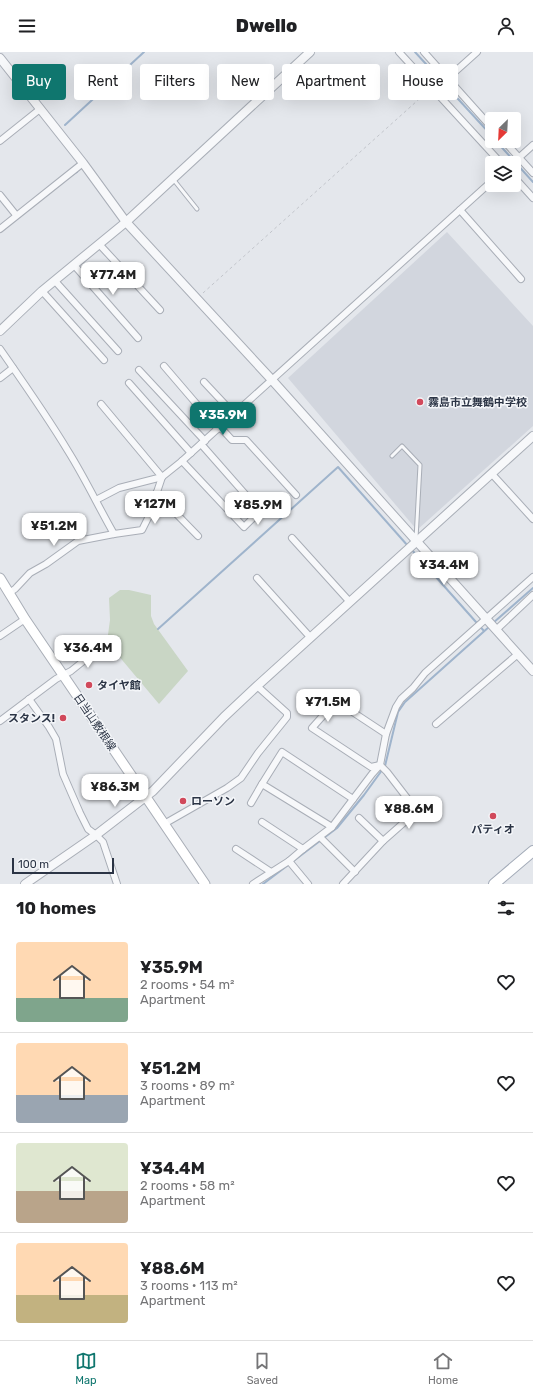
<!DOCTYPE html>
<meta charset="utf-8">
<style>
:root{--surface:#fff;--page:#f2f2f2;--text:#202124;--muted:#757577;--line:#e0e0e0;--accent:#0f766e}
body{margin:0;font-family:Rubik,"Noto Sans JP",sans-serif;background:var(--page);color:var(--text);height:100vh;display:flex;flex-direction:column;font-size:15px;white-space:nowrap}
*{box-sizing:border-box;margin:0}
p{font-size:13px;color:var(--muted)}
.icon{flex:none;width:22px;height:22px;fill:none;stroke:currentColor;stroke-width:2;stroke-linecap:round;stroke-linejoin:round}
.map{position:relative;height:832px;overflow:hidden}
.side{display:flex;flex-direction:column;background:var(--surface);flex:1}
.side>*{flex:none}
.top-card{position:absolute;left:12px;top:12px;width:509px;height:36px;display:flex;gap:8px}
.needle{width:26px;rotate:204deg}
.controls{position:absolute;left:485px;top:60px;display:grid;gap:8px}
.controls a{display:grid;place-items:center;width:36px;height:36px;border-radius:4px;background:var(--surface);box-shadow:0 4px 16px #0002;font-size:20px}
.scale{position:absolute;left:12px;bottom:10px;width:102px;box-sizing:border-box;padding-left:4px;border:2px solid #2b3445;border-top:0;font-size:11px;line-height:14px;white-space:nowrap;color:#2b3445;-webkit-text-stroke:3px #f4f6f9;paint-order:stroke}
.price{position:absolute;translate:-50% -34px;padding:0 9px;border-radius:8px;background:#fff;color:#222;font-size:13px;line-height:26px;filter:drop-shadow(0 1px 2px #0008)}
.price::after{content:'';position:absolute;left:50%;top:24px;width:12px;height:9px;margin-left:-6px;background:inherit;clip-path:polygon(0 0,100% 0,50% 100%)}
.price.current{background:var(--accent);color:#fff}
ul{padding:0;list-style:none}
li{display:flex;align-items:center;gap:12px;height:100px;padding:0 16px}
li+li{border-top:1px solid var(--line)}
li span{display:grid;place-items:center;flex:none;width:112px;height:80px;border-radius:4px;color:#555}
li>.icon{margin-inline-start:auto}
span .icon{width:48px;height:48px;fill:#fffc;stroke-width:1}
li b{font-size:17px}
h2{display:flex;justify-content:space-between;align-items:center;height:48px;padding:0 16px;font-size:17px}
.pill{padding:0 14px;border-radius:4px;background:var(--surface);box-shadow:0 4px 16px #0002;font-size:14px;line-height:36px}
.pill.current{background:var(--accent);color:#fff}
header{display:flex;justify-content:space-between;align-items:center;height:52px;padding:0 16px;background:var(--surface);font-size:18px;font-weight:800}
.tabs{display:flex;justify-content:space-around;align-items:center;height:56px;border-top:1px solid var(--line);background:var(--surface);font-size:11px;color:var(--muted)}
.tabs a{display:grid;justify-items:center;gap:2px}
.tabs .current{color:var(--accent)}
.map>svg:first-child{display:block}
.built{fill:#d2d6de}
.green{fill:#c9d6c5}
.lines{fill:none;stroke-linecap:round;stroke-linejoin:round}
.stream{stroke:#9fb4cc;stroke-width:2}
.service-casing{stroke:#a9aeb7;stroke-width:5}
.minor-casing{stroke:#a9aeb7;stroke-width:8}
.tertiary-casing{stroke:#a9aeb7;stroke-width:10}
.secondary-casing{stroke:#a9aeb7;stroke-width:11}
.primary-casing{stroke:#a3abb8;stroke-width:12}
.path{stroke:#c2c5cb;stroke-width:1;stroke-dasharray:3 3;stroke-linecap:butt}
.service{stroke:#f7f8fa;stroke-width:3}
.minor{stroke:#f7f8fa;stroke-width:6}
.tertiary{stroke:#f7f8fa;stroke-width:8}
.secondary{stroke:#fff;stroke-width:9}
.primary{stroke:#fff;stroke-width:10}
.poi-dot{fill:#d1495b;stroke:#f4f6f9;stroke-width:1.5}
.labels{text-anchor:middle;stroke-width:3;stroke-linejoin:round;paint-order:stroke}
.poi-label{font-size:11px;font-weight:bold;fill:#2b3445;stroke:#f4f6f9;text-anchor:start}
.street-label{font-size:11px;fill:#2b3445;stroke:#f4f6f9}
</style>
<header><svg class="icon" aria-label="menu" viewBox="0 0 24 24"><path d="M4 6h16M4 12h16M4 18h16"/></svg>Dwello<svg class="icon" aria-label="person" viewBox="0 0 24 24"><circle cx="12" cy="8" r="4"/><path d="M4 21q1-7 8-7t8 7"/></svg></header>
<div class="map">
<svg width="533" height="832" viewBox="0 0 533 832">
<rect width="100%" height="100%" fill="#e4e7ec"/>
<path class="built" d="M447,180L533,274V374L417,478L288,326Z"/>
<path class="green" d="M120,538H129L151,543V564L154,572L188,619L159,652L107,590L110,568L109,546Z"/>
<g class="lines">
<g class="stream">
<path d="M415,0L492,84"/>
<path d="M65,73L144,0"/>
<path d="M496,89L533,130"/>
<path d="M72,123L77,120"/>
<path d="M411,497L484,579"/>
<path d="M493,571L533,536"/>
<path d="M158,577L338,415L408,494"/>
<path d="M263,832L337,776L364,743L385,714L398,660L405,650L490,574"/>
</g>
<g class="service-casing">
<g id="service">
<path d="M173,127L197,157"/>
<path d="M392,404L402,394L420,413L416,487"/>
</g>
</g>
<g class="minor-casing">
<g id="minor">
<path d="M399,0L501,111"/>
<path d="M424,0L492,76"/>
<path d="M448,26L477,0"/>
<path d="M0,89L40,57"/>
<path d="M504,89L533,121"/>
<path d="M513,111L533,93"/>
<path d="M514,125L533,146"/>
<path d="M0,143L16,163"/>
<path d="M460,158L521,227"/>
<path d="M0,177L83,111"/>
<path d="M99,192L160,258"/>
<path d="M74,213L138,286"/>
<path d="M55,229L118,299"/>
<path d="M42,239L104,308"/>
<path d="M0,297C23,330 47,364 68,399C85,426 98,454 114,482"/>
<path d="M164,314L218,377"/>
<path d="M139,318L205,389"/>
<path d="M0,326L13,316"/>
<path d="M204,330L234,362"/>
<path d="M129,331L191,401"/>
<path d="M101,352L162,425"/>
<path d="M220,375L232,388H246L296,443"/>
<path d="M182,409L244,475L260,459L201,392"/>
<path d="M492,422L533,467"/>
<path d="M156,441L198,484"/>
<path d="M96,448L119,436L162,425L182,409L492,129"/>
<path d="M292,486L349,549"/>
<path d="M257,526L310,585"/>
<path d="M9,541L15,537L30,521L46,512L78,489L114,482L142,478L149,464L162,425"/>
<path d="M496,578L533,543"/>
<path d="M0,584L25,567"/>
<path d="M29,647L49,675L56,687L63,722L80,761L88,777L96,783L103,790L117,832"/>
<path d="M0,669L56,627L71,619L101,595"/>
<path d="M436,672L518,602"/>
<path d="M251,751L262,732"/>
<path d="M359,766L383,789"/>
<path d="M262,770L303,797"/>
<path d="M164,772L227,736L241,726L258,701L287,665V661L257,634"/>
<path d="M332,775L262,732L282,700L353,747"/>
<path d="M320,785L355,820"/>
<path d="M236,797L271,820"/>
<path d="M289,809L308,832"/>
<path d="M253,832L289,809L303,797L332,775L372,722L380,713L386,682L396,655L401,647L413,636L425,621L533,525"/>
<path d="M343,832L383,789L417,759L387,720L380,713L371,715L312,676L336,649L386,682"/>
</g>
</g>
<g class="tertiary-casing">
<g id="tertiary">
<path d="M0,6L83,111L126,170L272,328L533,619"/>
<path d="M0,279L42,239L126,170L310,0"/>
<path d="M25,832L96,783L153,739L224,665L257,634L533,384"/>
</g>
</g>
<g class="secondary-casing">
<path id="secondary" d="M0,526L25,567L205,832"/>
</g>
<g class="primary-casing">
<path id="primary" d="M494,832L533,799"/>
</g>
<path class="path" d="M203,241L427,40"/>
<use href="#service" class="service"/>
<use href="#minor" class="minor"/>
<use href="#tertiary" class="tertiary"/>
<use href="#secondary" class="secondary"/>
<use href="#primary" class="primary"/>
</g>
<g class="poi-dot">
<circle cx="420" cy="350" r="4"/>
<circle cx="89" cy="633" r="4"/>
<circle cx="63" cy="666" r="4"/>
<circle cx="183" cy="749" r="4"/>
<circle cx="493" cy="764" r="4"/>
</g>
<g class="labels">
<g class="poi-label">
<text x="428" y="354">霧島市立舞鶴中学校</text>
<text x="97" y="637">タイヤ館</text>
<text x="55" y="670" text-anchor="end">スタンス!</text>
<text x="191" y="753">ローソン</text>
<text x="493" y="781" text-anchor="middle">パティオ</text>
</g>
<g class="street-label">
<text transform="translate(95 670) rotate(56)" y="4">日当山敷根線</text>
</g>
</g>
</svg>
<div class="controls">
<a><svg class="needle" viewBox="-14 -14 28 28"><path d="M0-13l5 13h-10z" fill="#e53935"/><path d="M0 13l5-13h-10z" fill="#757577"/></svg></a>
<a><svg class="icon" aria-label="layers" viewBox="0 0 24 24"><path d="M12 4l9 5-9 5-9-5zM3 14l9 5 9-5"/></svg></a>
</div>
<div class="scale">100 m</div>
<b class="price" style="left:113px;top:244px">¥77.4M</b>
<b class="price current" style="left:223px;top:384px">¥35.9M</b>
<b class="price" style="left:155px;top:473px">¥127M</b>
<b class="price" style="left:258px;top:474px">¥85.9M</b>
<b class="price" style="left:54px;top:495px">¥51.2M</b>
<b class="price" style="left:444px;top:534px">¥34.4M</b>
<b class="price" style="left:88px;top:617px">¥36.4M</b>
<b class="price" style="left:328px;top:671px">¥71.5M</b>
<b class="price" style="left:115px;top:756px">¥86.3M</b>
<b class="price" style="left:409px;top:778px">¥88.6M</b>
<div class="top-card">
<a class="pill current">Buy</a>
<a class="pill">Rent</a>
<a class="pill">Filters</a>
<a class="pill">New</a>
<a class="pill">Apartment</a>
<a class="pill">House</a>
</div>
</div>
<section class="side">
<h2>10 homes<svg class="icon" aria-label="filters" viewBox="0 0 24 24"><path d="M4 7h16M4 17h16"/><circle cx="9" cy="7" r="2"/><circle cx="15" cy="17" r="2"/></svg></h2>
<ul>
<li><span style="background:linear-gradient(#ffd9b3 70%,#7fa58c 0)"><svg class="icon" aria-label="home" viewBox="0 0 24 24"><path d="M3 11l9-7 9 7M6 9v11h12V9"/></svg></span><div><b>¥35.9M</b><p>2 rooms · 54 m²</p><p>Apartment</p></div><svg class="icon" aria-label="heart" viewBox="0 0 24 24"><path d="M12 20l-8-8c-3-5 5-10 8-4 3-6 11-1 8 4z"/></svg></li>
<li><span style="background:linear-gradient(#ffd9b3 65%,#9aa5b1 0)"><svg class="icon" aria-label="home" viewBox="0 0 24 24"><path d="M3 11l9-7 9 7M6 9v11h12V9"/></svg></span><div><b>¥51.2M</b><p>3 rooms · 89 m²</p><p>Apartment</p></div><svg class="icon" aria-label="heart" viewBox="0 0 24 24"><path d="M12 20l-8-8c-3-5 5-10 8-4 3-6 11-1 8 4z"/></svg></li>
<li><span style="background:linear-gradient(#dfe7d0 60%,#b9a48a 0)"><svg class="icon" aria-label="home" viewBox="0 0 24 24"><path d="M3 11l9-7 9 7M6 9v11h12V9"/></svg></span><div><b>¥34.4M</b><p>2 rooms · 58 m²</p><p>Apartment</p></div><svg class="icon" aria-label="heart" viewBox="0 0 24 24"><path d="M12 20l-8-8c-3-5 5-10 8-4 3-6 11-1 8 4z"/></svg></li>
<li><span style="background:linear-gradient(#ffd9b3 65%,#c2b280 0)"><svg class="icon" aria-label="home" viewBox="0 0 24 24"><path d="M3 11l9-7 9 7M6 9v11h12V9"/></svg></span><div><b>¥88.6M</b><p>3 rooms · 113 m²</p><p>Apartment</p></div><svg class="icon" aria-label="heart" viewBox="0 0 24 24"><path d="M12 20l-8-8c-3-5 5-10 8-4 3-6 11-1 8 4z"/></svg></li>
</ul>
</section>
<nav class="tabs">
<a class="current"><svg class="icon" aria-label="map" viewBox="0 0 24 24"><path d="M3 6l6-2 6 2 6-2v14l-6 2-6-2-6 2zM9 4v14M15 6v14"/></svg>Map</a>
<a><svg class="icon" aria-label="saved" viewBox="0 0 24 24"><path d="M7 4h10v16l-5-4-5 4z"/></svg>Saved</a>
<a><svg class="icon" aria-label="home" viewBox="0 0 24 24"><path d="M3 11l9-7 9 7M6 9v11h12V9"/></svg>Home</a>
</nav>
